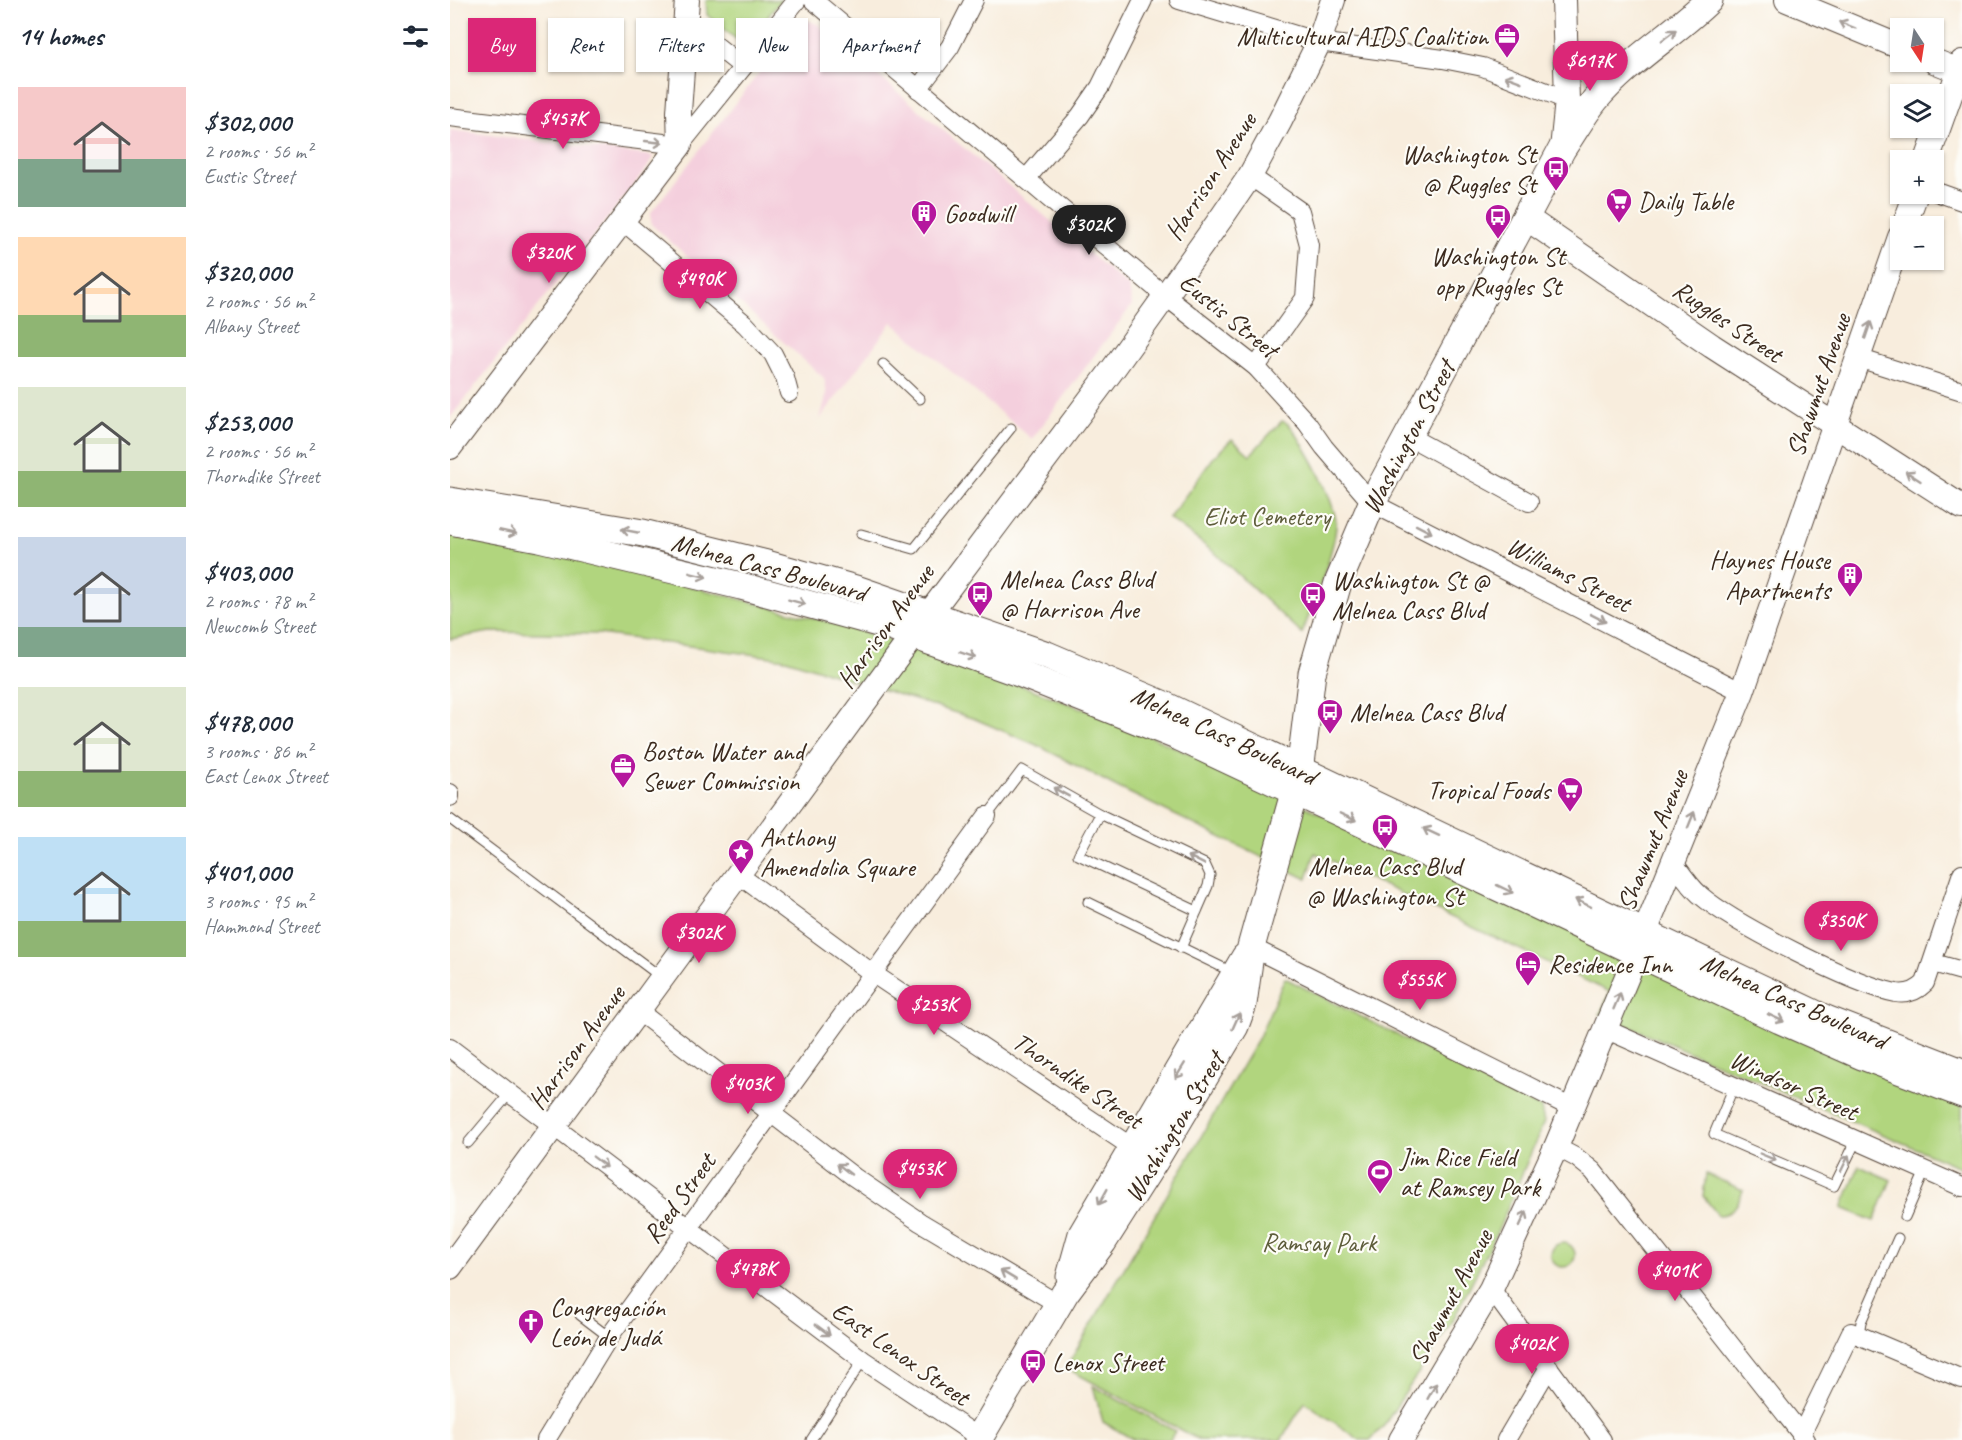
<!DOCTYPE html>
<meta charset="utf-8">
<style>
:root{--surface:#fff;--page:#f6f6f7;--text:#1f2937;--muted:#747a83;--accent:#db2777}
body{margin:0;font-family:Caveat,sans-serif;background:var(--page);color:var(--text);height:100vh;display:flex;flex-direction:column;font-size:22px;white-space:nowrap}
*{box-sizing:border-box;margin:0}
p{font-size:20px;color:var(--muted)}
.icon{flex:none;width:33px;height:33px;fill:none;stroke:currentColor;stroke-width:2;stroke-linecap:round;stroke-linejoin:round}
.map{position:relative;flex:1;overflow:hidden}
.details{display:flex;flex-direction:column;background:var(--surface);width:450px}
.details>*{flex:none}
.hud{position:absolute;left:18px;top:18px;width:570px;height:54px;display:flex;gap:12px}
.needle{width:39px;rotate:168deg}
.buttons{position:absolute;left:1440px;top:18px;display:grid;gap:12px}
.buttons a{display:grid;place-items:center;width:54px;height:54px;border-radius:0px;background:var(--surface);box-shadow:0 2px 4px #0004;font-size:30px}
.price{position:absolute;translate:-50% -51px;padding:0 14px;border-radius:21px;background:var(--accent);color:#fff;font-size:20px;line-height:39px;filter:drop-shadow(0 2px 3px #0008)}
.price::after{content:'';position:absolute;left:50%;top:36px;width:18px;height:14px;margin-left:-9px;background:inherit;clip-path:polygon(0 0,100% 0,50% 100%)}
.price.on{background:#222;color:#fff}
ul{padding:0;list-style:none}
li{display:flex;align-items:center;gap:18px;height:150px;padding:0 18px}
li span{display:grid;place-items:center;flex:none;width:168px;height:120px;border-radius:0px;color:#555}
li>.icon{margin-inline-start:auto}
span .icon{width:72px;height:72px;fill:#fffc;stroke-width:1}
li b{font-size:26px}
h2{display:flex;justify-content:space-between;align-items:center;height:72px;padding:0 18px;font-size:26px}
.tag{padding:0 21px;border-radius:0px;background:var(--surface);box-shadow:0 2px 4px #0004;font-size:21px;line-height:54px}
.tag.on{background:var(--accent);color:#fff}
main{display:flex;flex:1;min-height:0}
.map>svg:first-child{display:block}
.built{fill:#f4cfdd}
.green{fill:#b1d57e;stroke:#76804e;stroke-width:1.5}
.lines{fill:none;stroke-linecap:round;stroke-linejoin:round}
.lane-casing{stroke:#57473b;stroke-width:11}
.street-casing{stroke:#57473b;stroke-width:20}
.secondary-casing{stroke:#57473b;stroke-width:26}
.primary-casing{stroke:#57473b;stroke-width:29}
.lane{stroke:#fff;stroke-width:9}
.street{stroke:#fff;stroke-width:18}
.secondary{stroke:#fff;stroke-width:24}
.primary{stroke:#fff;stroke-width:27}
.oneway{stroke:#a79f9a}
.labels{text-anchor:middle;stroke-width:4.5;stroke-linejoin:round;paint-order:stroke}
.poi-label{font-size:26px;fill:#3b2a1e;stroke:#fdfcf7;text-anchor:start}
.street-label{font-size:26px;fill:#3b2a1e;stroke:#fdfcf7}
.park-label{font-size:26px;fill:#5e5d3b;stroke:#fdfcf7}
</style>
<main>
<section class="details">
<h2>14 homes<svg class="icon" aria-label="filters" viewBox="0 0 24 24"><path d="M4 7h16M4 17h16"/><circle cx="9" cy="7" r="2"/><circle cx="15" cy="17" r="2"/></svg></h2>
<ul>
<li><span style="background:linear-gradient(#f6c9c9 60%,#7fa58c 0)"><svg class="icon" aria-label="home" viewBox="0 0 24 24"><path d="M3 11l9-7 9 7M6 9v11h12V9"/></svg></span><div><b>$302,000</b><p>2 rooms · 56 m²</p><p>Eustis Street</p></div></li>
<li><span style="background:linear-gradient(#ffd9b3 65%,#8fb573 0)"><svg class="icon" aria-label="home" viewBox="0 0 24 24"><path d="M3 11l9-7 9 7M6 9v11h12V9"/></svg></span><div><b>$320,000</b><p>2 rooms · 56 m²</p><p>Albany Street</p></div></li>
<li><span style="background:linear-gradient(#dfe7d0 70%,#8fb573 0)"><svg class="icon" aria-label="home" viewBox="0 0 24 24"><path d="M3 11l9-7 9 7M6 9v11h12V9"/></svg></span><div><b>$253,000</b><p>2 rooms · 56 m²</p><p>Thorndike Street</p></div></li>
<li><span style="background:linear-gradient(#c9d6e8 75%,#7fa58c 0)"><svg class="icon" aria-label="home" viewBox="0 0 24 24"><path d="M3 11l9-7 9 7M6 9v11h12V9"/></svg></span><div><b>$403,000</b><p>2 rooms · 78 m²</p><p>Newcomb Street</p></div></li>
<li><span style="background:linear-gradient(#dfe7d0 70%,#8fb573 0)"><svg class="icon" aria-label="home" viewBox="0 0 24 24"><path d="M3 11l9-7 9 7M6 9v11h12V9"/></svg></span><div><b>$478,000</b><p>3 rooms · 86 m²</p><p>East Lenox Street</p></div></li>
<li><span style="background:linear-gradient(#bfe0f5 70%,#8fb573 0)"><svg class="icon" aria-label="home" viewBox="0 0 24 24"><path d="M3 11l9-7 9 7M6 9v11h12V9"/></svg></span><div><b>$401,000</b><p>3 rooms · 95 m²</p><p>Hammond Street</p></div></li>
</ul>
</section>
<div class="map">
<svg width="1512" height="1440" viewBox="0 0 1512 1440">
<rect width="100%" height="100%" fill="#fdfcf7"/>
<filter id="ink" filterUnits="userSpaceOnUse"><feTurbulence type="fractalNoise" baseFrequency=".0167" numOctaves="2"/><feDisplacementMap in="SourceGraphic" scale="12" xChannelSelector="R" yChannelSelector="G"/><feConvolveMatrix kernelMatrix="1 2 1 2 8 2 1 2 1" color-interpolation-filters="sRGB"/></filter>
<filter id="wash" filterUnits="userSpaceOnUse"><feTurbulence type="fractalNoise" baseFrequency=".008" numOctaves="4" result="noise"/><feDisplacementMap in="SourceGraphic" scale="24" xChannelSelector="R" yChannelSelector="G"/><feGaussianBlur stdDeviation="1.35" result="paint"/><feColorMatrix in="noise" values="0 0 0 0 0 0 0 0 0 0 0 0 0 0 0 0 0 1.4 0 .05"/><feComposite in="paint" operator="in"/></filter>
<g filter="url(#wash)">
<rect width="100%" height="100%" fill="#f8eddd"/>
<g class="built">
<path d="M356,20L367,24L679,287L682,305L582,439L442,322L370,419L377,393L374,378L202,225L200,215L203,210L346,25Z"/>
<path d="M0,130L203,156L197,168L0,418Z"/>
</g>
<g class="green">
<path d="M256,0H331L296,44H292L257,15Z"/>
<path d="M832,421C842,423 849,439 855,448C866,466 885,504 886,524C886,548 861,609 852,634L765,553L719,518L764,457L782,439L800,455Z"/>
<path d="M0,532L189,573L394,626L494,656L678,726L1512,1105V1168L1150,1014L1160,992L865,853L857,879L667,787L589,746L525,719L336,659L149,634L40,632L0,639Z"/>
<path d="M835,978L1091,1108L1094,1122L1050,1226L1003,1320L933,1427L920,1440H910L855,1402L831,1440H749L616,1368L808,1039Z"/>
<path d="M1409,1166L1441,1180L1424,1221L1392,1208Z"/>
<path d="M1256,1174L1293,1190C1288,1204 1284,1215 1268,1215L1253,1196Z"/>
<circle cx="1113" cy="1255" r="12"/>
<path d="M643,1386L725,1431L720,1440H684L653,1422Z"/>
</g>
</g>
<g filter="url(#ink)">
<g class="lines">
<g class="lane-casing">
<g id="lane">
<path d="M433,364L470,399"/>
<path d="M411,534L464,549L561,428"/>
<path d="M650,814L628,855L747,911"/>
<path d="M537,816L572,770L650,814L755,864L760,875L758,886L731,948"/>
<path d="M0,819L211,977"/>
<path d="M638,902L784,973"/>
<path d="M1284,1086L1264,1134L1384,1186L1406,1141"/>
<path d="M18,1143L60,1093"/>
<path d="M1455,1217L1475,1171"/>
<path d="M130,1315L159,1337"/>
<path d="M1409,1334L1411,1322L1448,1238"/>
<path d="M361,1440L413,1360"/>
</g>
</g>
<g class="street-casing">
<g id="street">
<path d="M363,0L714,295L806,367L857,423L874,447L922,503L1292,692"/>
<path d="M729,0L869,42L993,59L1033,67L1117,100"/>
<path d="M235,21L293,67"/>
<path d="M468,89L500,47L524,0"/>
<path d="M0,117L230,145L347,0"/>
<path d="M800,176L850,211L859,245L855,298L806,367"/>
<path d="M576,179L630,116L650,87L693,0"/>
<path d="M1484,191L1512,201"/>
<path d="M174,222L295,324L323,354L335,378L339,393"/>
<path d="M1408,358L1512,391"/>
<path d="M958,436L1079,502"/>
<path d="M0,793V797"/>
<path d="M1224,863C1232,874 1240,886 1250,895C1284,924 1402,984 1446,993C1458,995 1467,991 1475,983L1512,873"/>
<path d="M289,875L422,973L692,1154"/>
<path d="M801,947L1122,1108"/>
<path d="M1483,963L1512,971"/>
<path d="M188,1011L404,1177L470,1222L608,1304"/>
<path d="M1155,1029L1512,1187"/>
<path d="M0,1048L413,1360L533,1440"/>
<path d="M1106,1147L1127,1158L1143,1171L1356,1440"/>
<path d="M1041,1289L1152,1440"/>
<path d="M1351,1435L1401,1332L1512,1379"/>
<path d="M96,1440L159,1337L537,816"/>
<path d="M1056,1440L1099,1367"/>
</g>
</g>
<g class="secondary-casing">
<g id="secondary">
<path d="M1337,0L1450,47"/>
<path d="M1117,55C1140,74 1149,73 1177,68"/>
<path d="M1484,61L1509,71"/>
<path d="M1112,149L1117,100L1114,0"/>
<path d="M1477,160L1512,62"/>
<path d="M1075,217L1262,346L1512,507"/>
<path d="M1454,226L1466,194"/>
<path d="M0,447L230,145L229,112L237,0"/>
<path d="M0,1267L479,614L663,369L772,217L800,176L830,121L869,42L883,0"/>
<path d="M951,1440L1041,1289L1106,1147L1178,974L1292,692L1450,237"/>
</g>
</g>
<g class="primary-casing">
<g id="primary">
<path d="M0,501L193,533L313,563L409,590L597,655L712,704L1376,1019L1512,1072"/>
<path d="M0,521L89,538L291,586L435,625L569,673L729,737L1330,1020L1412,1056L1512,1094"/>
<path d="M620,1277L632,1234L795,957"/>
<path d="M528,1440L615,1293L653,1242L704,1162L785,1026L793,1004L801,947L850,772L862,673L888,583L922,503L1112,149C1123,133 1133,115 1145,100C1178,61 1223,35 1259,0"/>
</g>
</g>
<use href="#lane" class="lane"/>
<use href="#street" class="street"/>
<use href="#secondary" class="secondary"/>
<use href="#primary" class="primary"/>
</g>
<defs><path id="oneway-shaft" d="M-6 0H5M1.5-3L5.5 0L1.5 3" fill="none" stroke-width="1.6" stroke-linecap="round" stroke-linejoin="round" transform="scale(1.5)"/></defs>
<g class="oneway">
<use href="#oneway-shaft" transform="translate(1397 25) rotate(-158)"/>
<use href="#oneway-shaft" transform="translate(1219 35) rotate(-37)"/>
<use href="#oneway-shaft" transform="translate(1063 79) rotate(-159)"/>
<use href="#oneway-shaft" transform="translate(204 142) rotate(6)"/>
<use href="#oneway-shaft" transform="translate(1418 330) rotate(-71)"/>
<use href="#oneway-shaft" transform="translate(1463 476) rotate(-147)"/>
<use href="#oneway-shaft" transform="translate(974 529) rotate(27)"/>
<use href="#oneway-shaft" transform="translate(180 531) rotate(-169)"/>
<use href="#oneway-shaft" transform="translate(58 532) rotate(12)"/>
<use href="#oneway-shaft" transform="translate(248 575) rotate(14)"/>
<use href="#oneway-shaft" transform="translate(347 602) rotate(15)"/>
<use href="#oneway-shaft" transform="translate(1148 618) rotate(27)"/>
<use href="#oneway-shaft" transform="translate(518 655) rotate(19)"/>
<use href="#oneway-shaft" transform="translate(611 792) rotate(-151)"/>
<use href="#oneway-shaft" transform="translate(898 817) rotate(24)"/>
<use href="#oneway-shaft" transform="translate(1241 820) rotate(-68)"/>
<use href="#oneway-shaft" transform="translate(981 832) rotate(-155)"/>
<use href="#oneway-shaft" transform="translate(746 860) rotate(-153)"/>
<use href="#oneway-shaft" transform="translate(1055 889) rotate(26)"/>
<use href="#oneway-shaft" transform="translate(1133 903) rotate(-154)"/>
<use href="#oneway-shaft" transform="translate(1167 1001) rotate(-67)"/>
<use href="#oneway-shaft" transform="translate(1326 1018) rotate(25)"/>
<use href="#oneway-shaft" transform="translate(786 1021) rotate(-66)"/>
<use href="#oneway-shaft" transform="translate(730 1071) rotate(122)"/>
<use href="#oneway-shaft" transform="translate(1318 1157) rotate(23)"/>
<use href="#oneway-shaft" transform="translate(150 1162) rotate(37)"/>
<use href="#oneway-shaft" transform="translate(1395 1163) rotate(-64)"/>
<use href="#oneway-shaft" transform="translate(394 1169) rotate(-142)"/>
<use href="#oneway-shaft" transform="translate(653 1197) rotate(119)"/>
<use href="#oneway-shaft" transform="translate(1073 1219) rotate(-65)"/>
<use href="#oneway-shaft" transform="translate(558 1275) rotate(-149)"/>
<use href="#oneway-shaft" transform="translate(373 1330) rotate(37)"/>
<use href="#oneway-shaft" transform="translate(982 1391) rotate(-60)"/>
</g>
</g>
<defs>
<g id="office-pin" transform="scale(1.35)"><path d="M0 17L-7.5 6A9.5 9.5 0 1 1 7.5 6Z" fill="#b5179e" stroke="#fdfcf7"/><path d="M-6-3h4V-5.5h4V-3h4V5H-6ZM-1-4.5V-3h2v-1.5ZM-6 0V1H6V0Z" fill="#fff"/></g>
<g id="bus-pin" transform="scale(1.35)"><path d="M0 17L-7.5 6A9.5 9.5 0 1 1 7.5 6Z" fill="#b5179e" stroke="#fdfcf7"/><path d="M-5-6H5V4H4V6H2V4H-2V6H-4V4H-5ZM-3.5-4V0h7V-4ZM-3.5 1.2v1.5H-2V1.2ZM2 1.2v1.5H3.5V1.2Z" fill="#fff"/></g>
<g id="supermarket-pin" transform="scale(1.35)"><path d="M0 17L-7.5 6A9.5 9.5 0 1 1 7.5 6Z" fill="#b5179e" stroke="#fdfcf7"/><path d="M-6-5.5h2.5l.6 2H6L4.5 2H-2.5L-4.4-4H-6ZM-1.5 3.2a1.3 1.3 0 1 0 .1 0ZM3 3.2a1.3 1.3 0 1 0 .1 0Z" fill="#fff"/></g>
<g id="building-pin" transform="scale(1.35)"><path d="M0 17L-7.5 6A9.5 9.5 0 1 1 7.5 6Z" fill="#b5179e" stroke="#fdfcf7"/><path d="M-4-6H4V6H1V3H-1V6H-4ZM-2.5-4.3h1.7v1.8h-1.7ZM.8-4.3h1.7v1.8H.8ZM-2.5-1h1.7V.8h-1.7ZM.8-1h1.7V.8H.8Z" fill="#fff"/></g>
<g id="sight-pin" transform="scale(1.35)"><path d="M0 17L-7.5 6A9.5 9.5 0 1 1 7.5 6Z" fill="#b5179e" stroke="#fdfcf7"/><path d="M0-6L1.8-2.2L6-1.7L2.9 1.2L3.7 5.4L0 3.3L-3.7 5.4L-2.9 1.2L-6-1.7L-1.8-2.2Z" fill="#fff"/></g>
<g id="hotel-pin" transform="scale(1.35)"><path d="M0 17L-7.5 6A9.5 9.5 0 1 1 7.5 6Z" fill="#b5179e" stroke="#fdfcf7"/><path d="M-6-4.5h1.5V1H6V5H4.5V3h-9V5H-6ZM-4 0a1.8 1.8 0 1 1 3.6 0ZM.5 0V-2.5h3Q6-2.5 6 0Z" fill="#fff"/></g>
<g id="stadium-pin" transform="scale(1.35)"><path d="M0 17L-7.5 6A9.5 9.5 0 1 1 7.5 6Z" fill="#b5179e" stroke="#fdfcf7"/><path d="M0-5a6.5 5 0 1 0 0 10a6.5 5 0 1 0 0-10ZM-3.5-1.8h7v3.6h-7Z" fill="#fff"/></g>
<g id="church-pin" transform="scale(1.35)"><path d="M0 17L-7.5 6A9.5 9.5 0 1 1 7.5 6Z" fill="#b5179e" stroke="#fdfcf7"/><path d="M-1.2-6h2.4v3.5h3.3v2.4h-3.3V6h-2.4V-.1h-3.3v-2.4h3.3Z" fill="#fff"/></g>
</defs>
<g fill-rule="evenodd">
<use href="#office-pin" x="1057" y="36"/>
<use href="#bus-pin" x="1106" y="169"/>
<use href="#supermarket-pin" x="1169" y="201"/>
<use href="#building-pin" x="474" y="213"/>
<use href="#bus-pin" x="1048" y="217"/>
<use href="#building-pin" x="1400" y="575"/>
<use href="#bus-pin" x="530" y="594"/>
<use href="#bus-pin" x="863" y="595"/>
<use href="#bus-pin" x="880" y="712"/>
<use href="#office-pin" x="173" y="766"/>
<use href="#supermarket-pin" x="1120" y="790"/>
<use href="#bus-pin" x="935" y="827"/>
<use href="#sight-pin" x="291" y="852"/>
<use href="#hotel-pin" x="1078" y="964"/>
<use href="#stadium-pin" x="930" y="1172"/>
<use href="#church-pin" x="81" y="1322"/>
<use href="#bus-pin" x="583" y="1362"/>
</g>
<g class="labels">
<g class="poi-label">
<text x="1038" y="45" text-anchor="end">Multicultural AIDS Coalition</text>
<text x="1086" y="163" text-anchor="end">Washington St<tspan x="1086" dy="30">@ Ruggles St</tspan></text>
<text x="1188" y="210">Daily Table</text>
<text x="494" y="222">Goodwill</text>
<text x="1048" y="265" text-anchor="middle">Washington St<tspan x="1048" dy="30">opp Ruggles St</tspan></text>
<text x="1380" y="569" text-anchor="end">Haynes House<tspan x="1380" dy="30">Apartments</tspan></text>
<text x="550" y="588">Melnea Cass Blvd<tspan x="550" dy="30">@ Harrison Ave</tspan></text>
<text x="882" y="589">Washington St @<tspan x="882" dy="30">Melnea Cass Blvd</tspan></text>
<text x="900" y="721">Melnea Cass Blvd</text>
<text x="192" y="760">Boston Water and<tspan x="192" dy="30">Sewer Commission</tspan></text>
<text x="1100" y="799" text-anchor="end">Tropical Foods</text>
<text x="310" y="846">Anthony<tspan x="310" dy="30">Amendolia Square</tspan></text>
<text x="935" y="875" text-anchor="middle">Melnea Cass Blvd<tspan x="935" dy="30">@ Washington St</tspan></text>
<text x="1098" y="973">Residence Inn</text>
<text x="950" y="1166">Jim Rice Field<tspan x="950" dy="30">at Ramsey Park</tspan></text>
<text x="100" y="1316">Congregación<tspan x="100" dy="30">León de Judá</tspan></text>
<text x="602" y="1371">Lenox Street</text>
</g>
<g class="street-label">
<text transform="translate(760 176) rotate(-57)" y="9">Harrison Avenue</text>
<text transform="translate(779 315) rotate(39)" y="9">Eustis Street</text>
<text transform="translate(1278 321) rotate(34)" y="9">Ruggles Street</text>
<text transform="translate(1368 385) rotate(-71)" y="9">Shawmut Avenue</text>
<text transform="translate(958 437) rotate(-62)" y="9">Washington Street</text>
<text transform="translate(319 567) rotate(15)" y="9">Melnea Cass Boulevard</text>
<text transform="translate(1119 574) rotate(27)" y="9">Williams Street</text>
<text transform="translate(435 626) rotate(-54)" y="9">Harrison Avenue</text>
<text transform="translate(774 735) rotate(25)" y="9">Melnea Cass Boulevard</text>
<text transform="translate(1202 840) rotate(-68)" y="9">Shawmut Avenue</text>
<text transform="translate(1344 1001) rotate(24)" y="9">Melnea Cass Boulevard</text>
<text transform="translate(126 1047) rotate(-54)" y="9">Harrison Avenue</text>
<text transform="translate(628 1080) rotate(34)" y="9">Thorndike Street</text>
<text transform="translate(1344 1085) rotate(24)" y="9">Windsor Street</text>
<text transform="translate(724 1127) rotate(-59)" y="9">Washington Street</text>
<text transform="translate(229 1198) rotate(-54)" y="9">Reed Street</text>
<text transform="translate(1000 1297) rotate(-62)" y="9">Shawmut Avenue</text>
<text transform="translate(451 1353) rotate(35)" y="9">East Lenox Street</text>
</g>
<g class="park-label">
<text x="817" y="525">Eliot Cemetery</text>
<text x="869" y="1251">Ramsay Park</text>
</g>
</g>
</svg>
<div class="buttons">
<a><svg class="needle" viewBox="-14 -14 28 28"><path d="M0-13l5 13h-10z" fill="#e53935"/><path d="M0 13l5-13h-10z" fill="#747a83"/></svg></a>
<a><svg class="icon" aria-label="layers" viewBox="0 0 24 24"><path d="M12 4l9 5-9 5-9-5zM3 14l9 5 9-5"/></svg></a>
<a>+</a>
<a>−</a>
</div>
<b class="price" style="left:1140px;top:92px">$617K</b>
<b class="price" style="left:113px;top:150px">$457K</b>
<b class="price on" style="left:639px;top:256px">$302K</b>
<b class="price" style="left:99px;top:284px">$320K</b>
<b class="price" style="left:250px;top:310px">$490K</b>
<b class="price" style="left:1391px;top:952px">$350K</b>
<b class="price" style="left:249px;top:964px">$302K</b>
<b class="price" style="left:970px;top:1011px">$555K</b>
<b class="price" style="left:484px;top:1036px">$253K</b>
<b class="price" style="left:298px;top:1115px">$403K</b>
<b class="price" style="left:470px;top:1200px">$453K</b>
<b class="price" style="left:303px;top:1300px">$478K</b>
<b class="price" style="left:1225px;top:1302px">$401K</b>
<b class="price" style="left:1082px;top:1375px">$402K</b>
<div class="hud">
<a class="tag on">Buy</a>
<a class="tag">Rent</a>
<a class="tag">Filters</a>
<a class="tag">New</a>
<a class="tag">Apartment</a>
</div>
</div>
</main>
